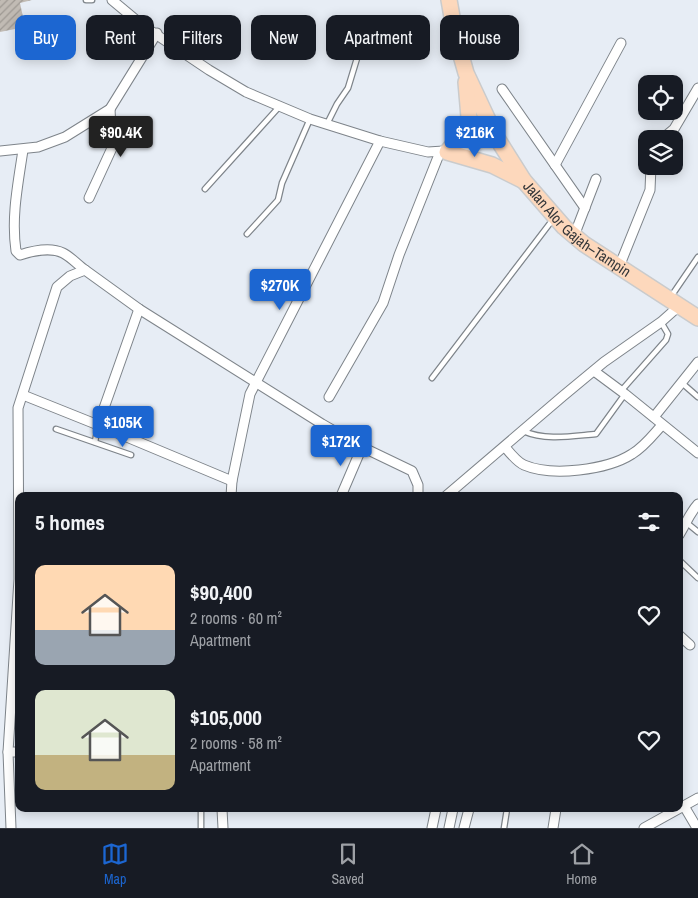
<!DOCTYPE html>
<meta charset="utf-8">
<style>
:root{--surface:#171b24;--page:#20242c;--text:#f1f3f6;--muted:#9ea1a6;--line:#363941;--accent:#1c66d1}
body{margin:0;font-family:"Archivo Narrow",sans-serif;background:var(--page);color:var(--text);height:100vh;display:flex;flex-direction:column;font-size:19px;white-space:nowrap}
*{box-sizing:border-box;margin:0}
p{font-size:16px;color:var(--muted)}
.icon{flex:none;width:28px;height:28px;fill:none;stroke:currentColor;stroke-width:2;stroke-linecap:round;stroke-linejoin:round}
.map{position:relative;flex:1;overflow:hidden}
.sheet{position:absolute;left:15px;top:492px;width:668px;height:320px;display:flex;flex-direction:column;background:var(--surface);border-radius:10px;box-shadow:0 2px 12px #0003}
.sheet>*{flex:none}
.banner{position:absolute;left:15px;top:15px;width:669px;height:45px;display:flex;gap:10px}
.buttons{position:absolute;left:638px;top:75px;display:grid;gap:10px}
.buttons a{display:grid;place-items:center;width:45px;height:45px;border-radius:10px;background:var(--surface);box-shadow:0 2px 12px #0003;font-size:25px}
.price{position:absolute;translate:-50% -42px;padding:0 11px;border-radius:5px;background:var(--accent);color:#fff;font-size:16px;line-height:32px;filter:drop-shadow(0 1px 2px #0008)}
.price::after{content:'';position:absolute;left:50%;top:30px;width:15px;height:11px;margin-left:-8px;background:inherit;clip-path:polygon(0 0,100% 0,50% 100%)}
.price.on{background:#222;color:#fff}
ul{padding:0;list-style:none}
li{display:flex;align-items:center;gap:15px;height:125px;padding:0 20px}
li span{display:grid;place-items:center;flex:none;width:140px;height:100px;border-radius:10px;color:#555}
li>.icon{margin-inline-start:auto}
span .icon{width:60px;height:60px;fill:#fffc;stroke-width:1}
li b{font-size:21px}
h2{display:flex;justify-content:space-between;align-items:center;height:60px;padding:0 20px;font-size:21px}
.pill{padding:0 18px;border-radius:10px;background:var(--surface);box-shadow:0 2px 12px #0003;font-size:18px;line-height:45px}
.pill.on{background:var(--accent);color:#fff}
.menu{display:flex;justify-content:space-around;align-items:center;height:70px;border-top:1px solid var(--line);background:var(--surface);font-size:14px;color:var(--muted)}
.menu a{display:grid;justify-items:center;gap:2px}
.menu .on{color:var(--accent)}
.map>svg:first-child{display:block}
.building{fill:url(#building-hatch)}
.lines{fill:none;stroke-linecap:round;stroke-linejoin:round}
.lane-casing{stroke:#7e848a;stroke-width:7}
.street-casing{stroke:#7e848a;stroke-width:11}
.primary-casing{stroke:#cacbcc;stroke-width:18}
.lane{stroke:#fff;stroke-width:4.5}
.street{stroke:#fff;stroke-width:9}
.primary{stroke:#fdd8bc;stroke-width:15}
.labels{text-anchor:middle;stroke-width:4;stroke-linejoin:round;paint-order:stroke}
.street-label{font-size:15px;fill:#343639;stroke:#f6faff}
</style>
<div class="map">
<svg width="698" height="828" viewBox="0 0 698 828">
<defs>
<pattern id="building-hatch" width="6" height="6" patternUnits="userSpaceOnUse" patternTransform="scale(1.25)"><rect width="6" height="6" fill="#c1bbb4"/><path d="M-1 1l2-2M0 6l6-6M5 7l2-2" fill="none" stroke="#9e9993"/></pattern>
</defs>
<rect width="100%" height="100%" fill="#e7edf5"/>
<path class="building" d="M0,0H32L20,3L28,40L17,42L15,29L0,32Z"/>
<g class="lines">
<g class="lane-casing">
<g id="lane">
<path d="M86,0H92"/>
<path d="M327,124L337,104L348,88L358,55L381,38"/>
<path d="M205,189L279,107"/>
<path d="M247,234L278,200L282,183L310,119"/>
<path d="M670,298L698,257"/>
<path d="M432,378L554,218"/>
<path d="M682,383L698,397"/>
<path d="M621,391L666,340L668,334L661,322"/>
<path d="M56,429L131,455"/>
<path d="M523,431C546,441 572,436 596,434L625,394"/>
<path d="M95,442L98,425"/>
<path d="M687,523L698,532"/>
<path d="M679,560L698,578"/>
<path d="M201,809V828"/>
<path d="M504,828L507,809"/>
</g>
</g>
<g class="street-casing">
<g id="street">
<path d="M112,0L142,25L209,70L246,92L310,119L380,141L428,152L459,150L468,148L495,135"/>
<path d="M502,89L585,208"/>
<path d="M662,139L674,129L698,88"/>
<path d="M23,150C18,184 11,217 16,251L20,255C32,251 51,247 63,253C71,257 78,265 85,270"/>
<path d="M0,151L38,147L65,137L110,109L157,33"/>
<path d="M555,165L621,43"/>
<path d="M89,198L112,148L110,109"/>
<path d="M574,236L596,179"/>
<path d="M619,267L650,190L651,166"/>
<path d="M594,371L625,394L698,453"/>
<path d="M23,395L98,425L232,481"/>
<path d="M329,397L383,303L399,255L440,152"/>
<path d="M654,417L698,362"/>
<path d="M98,425L139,309"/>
<path d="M505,447C510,453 517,462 524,465C552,477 607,470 632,454C644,447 653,435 662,425"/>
<path d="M231,496L232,481L250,394L380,141"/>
<path d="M341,496L362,447"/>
<path d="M446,496L563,396L604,362L661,322L679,306"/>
<path d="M679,535C686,524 689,514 698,504"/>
<path d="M679,635L690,645"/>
<path d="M8,752H19"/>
<path d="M684,806L697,828"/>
<path d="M222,809L223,828"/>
<path d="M11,828L8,752L19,579L18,408L57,287L70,276L85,270L139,309L322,424L362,447L412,471L418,485V496"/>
<path d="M432,828L436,809"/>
<path d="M449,828L453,809"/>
<path d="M464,828L469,809"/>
<path d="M553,828L556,809"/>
<path d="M644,828L698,798"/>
</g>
</g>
<g class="primary-casing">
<g id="primary">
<path id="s1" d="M449,0L455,34L466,73L495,135L524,181L564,227L584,244L698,318"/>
<path d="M466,82L469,117L462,134L447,152L492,165L524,181"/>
</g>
</g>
<use href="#lane" class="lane"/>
<use href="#street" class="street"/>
<use href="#primary" class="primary"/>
</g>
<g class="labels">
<g class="street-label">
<text dy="5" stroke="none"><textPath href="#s1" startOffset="270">Jalan Alor Gajah–Tampin</textPath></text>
</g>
</g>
</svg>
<div class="buttons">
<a><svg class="icon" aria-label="locate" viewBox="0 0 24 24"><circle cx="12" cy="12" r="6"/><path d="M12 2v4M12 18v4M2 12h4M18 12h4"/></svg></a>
<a><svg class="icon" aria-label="layers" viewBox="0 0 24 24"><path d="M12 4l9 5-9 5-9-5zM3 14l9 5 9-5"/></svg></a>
</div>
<b class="price on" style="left:121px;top:158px">$90.4K</b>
<b class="price" style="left:475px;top:158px">$216K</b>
<b class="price" style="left:280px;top:311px">$270K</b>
<b class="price" style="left:123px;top:448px">$105K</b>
<b class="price" style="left:341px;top:467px">$172K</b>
<div class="banner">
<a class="pill on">Buy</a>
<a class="pill">Rent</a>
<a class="pill">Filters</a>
<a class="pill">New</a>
<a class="pill">Apartment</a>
<a class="pill">House</a>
</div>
<section class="sheet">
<h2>5 homes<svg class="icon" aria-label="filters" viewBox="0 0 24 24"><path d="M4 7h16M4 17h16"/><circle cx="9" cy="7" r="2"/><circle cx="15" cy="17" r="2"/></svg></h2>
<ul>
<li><span style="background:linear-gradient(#ffd9b3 65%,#9aa5b1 0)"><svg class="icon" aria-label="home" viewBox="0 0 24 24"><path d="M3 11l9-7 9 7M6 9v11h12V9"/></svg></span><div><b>$90,400</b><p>2 rooms · 60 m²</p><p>Apartment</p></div><svg class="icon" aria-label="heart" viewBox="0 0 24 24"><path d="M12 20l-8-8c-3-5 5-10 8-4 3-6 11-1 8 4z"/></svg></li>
<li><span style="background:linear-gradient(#dfe7d0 65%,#c2b280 0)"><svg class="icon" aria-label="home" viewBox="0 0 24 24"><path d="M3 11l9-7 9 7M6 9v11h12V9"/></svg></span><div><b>$105,000</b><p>2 rooms · 58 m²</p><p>Apartment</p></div><svg class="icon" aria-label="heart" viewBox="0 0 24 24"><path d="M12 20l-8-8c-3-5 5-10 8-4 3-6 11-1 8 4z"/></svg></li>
</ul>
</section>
</div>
<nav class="menu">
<a class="on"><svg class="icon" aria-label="map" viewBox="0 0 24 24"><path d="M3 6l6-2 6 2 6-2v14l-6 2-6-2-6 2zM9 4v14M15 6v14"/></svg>Map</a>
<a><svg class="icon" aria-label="saved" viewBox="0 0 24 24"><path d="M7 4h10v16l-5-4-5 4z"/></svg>Saved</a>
<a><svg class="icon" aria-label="home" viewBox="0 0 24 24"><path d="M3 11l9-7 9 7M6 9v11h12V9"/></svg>Home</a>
</nav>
